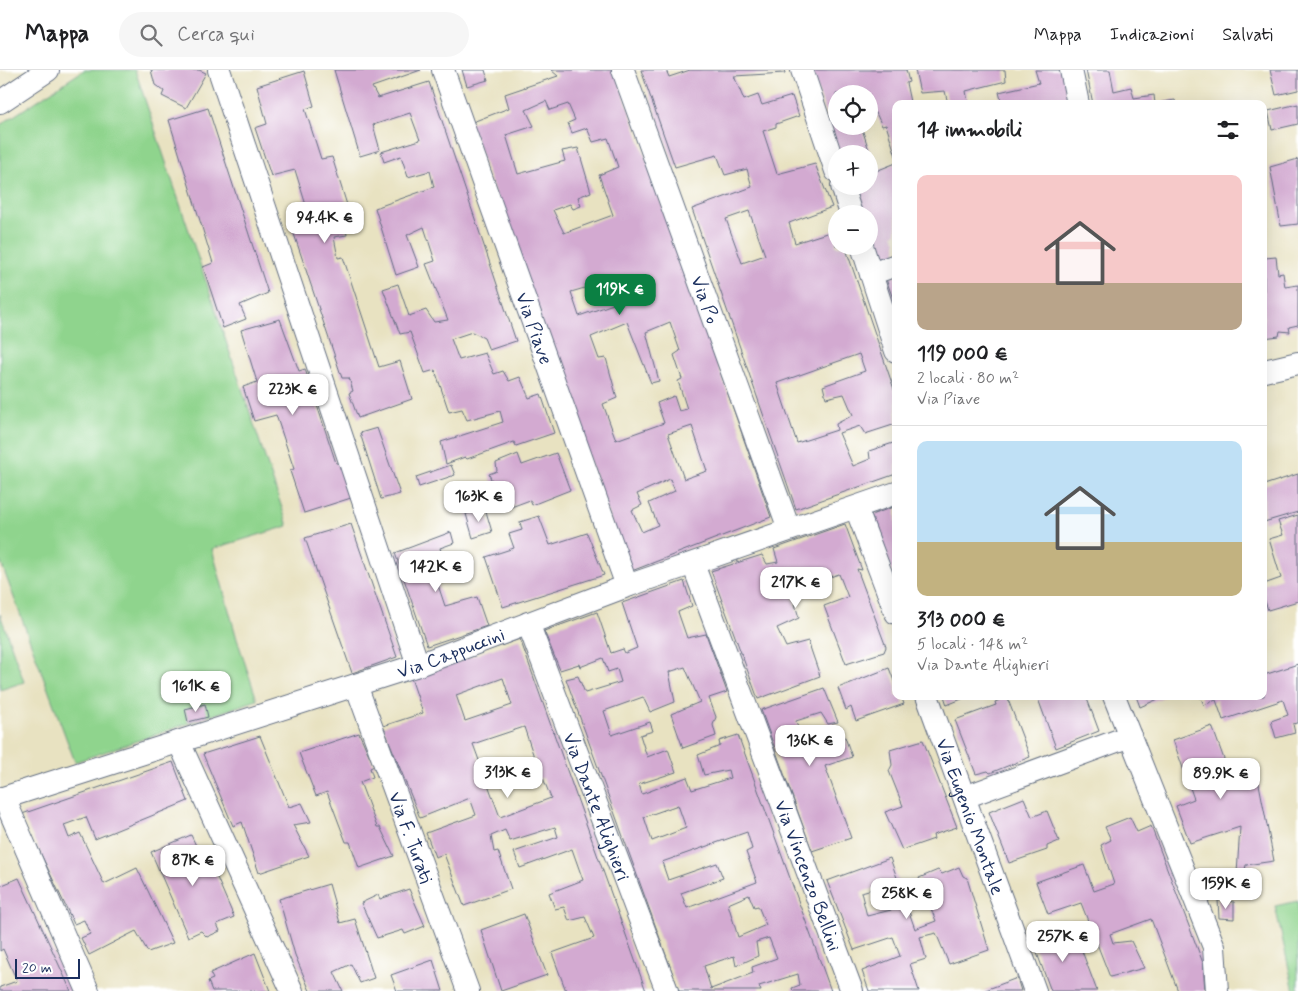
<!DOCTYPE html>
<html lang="it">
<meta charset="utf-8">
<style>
:root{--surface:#fff;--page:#f6f6f6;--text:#202124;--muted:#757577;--line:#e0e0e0;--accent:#0b8043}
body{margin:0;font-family:Mynerve,sans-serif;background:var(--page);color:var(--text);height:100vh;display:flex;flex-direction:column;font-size:19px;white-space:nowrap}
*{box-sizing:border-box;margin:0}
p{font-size:16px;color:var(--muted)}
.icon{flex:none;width:28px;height:28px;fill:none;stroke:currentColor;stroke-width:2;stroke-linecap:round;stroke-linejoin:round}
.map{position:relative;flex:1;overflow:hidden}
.side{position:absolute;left:892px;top:30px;width:375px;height:600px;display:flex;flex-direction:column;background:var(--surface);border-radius:10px;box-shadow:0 5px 20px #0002}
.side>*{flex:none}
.buttons{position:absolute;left:828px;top:15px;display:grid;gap:10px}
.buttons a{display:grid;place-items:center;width:50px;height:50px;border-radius:50%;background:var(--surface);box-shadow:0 5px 20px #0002;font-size:25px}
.scale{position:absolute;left:15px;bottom:12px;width:65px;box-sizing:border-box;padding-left:5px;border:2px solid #1b2f5e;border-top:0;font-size:14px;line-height:18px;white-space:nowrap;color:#1b2f5e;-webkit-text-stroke:4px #fff;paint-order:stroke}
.price{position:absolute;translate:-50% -42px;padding:0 11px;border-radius:10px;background:#fff;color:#222;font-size:16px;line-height:32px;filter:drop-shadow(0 1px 2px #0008)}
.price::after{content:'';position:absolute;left:50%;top:30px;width:15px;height:11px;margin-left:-8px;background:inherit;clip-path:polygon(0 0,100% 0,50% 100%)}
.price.active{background:var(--accent);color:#fff}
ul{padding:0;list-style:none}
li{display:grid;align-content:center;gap:10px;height:265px;padding:0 25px}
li+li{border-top:1px solid var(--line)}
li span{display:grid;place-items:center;height:155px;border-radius:10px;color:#555}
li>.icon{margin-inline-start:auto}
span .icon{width:90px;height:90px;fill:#fffc;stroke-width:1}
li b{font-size:21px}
h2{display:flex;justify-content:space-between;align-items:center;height:60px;padding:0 25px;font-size:21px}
header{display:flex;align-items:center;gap:30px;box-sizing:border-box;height:70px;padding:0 25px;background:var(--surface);border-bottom:1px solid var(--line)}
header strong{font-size:24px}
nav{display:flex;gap:28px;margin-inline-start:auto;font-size:18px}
.search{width:350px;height:45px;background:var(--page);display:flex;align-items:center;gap:12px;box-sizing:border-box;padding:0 18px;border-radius:28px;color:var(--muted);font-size:19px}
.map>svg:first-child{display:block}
.grass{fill:#8fd48d;stroke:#558276}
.building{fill:#d3aad1;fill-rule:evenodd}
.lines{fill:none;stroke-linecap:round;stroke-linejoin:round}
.street-casing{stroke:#636e81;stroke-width:24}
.street{stroke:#fff;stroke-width:22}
.labels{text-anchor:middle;stroke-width:4;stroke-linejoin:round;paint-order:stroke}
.street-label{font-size:19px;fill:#1b2f5e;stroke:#fff}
</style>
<header>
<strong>Mappa</strong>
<div class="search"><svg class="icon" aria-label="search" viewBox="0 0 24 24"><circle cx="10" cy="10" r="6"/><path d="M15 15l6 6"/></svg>Cerca qui</div>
<nav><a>Mappa</a><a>Indicazioni</a><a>Salvati</a></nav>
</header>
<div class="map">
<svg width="1298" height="921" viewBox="0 0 1298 921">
<rect width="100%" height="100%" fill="#fff"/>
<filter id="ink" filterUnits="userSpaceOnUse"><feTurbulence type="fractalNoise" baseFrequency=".02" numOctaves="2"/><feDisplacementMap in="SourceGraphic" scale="10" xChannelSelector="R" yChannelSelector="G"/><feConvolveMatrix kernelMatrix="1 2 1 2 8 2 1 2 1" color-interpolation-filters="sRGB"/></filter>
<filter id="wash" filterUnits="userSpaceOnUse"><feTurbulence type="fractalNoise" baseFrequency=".0096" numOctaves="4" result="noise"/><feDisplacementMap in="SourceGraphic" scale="20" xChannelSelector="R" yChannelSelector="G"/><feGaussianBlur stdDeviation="1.12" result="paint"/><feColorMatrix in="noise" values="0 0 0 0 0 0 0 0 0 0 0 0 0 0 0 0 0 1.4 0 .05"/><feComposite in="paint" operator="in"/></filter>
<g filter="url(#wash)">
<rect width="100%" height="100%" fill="#e8e2c1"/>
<g class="grass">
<path d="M84,0H135L288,456L212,479L237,569L257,630L75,692L0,490V55Z"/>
<path d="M0,544L24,612L0,620Z"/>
<path d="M1298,831V921H1294L1275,836Z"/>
</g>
<g id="blocks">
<g class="building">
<path d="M151,0H199L206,3L186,38L162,26L164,21L155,15Z"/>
<path d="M334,0H421L372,17L378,28L429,12L516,271L489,280L484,268L472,262L451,269L459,290L485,283L494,304L503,301L509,311L520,307L529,328L541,324L554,363L516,376L514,372L467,389L465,387L446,394L441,372L503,352L500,341L467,350L462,339L449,342L435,300L425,303L410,262L400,264L383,219L398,214L409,246L426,240L434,252L448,250L426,194L435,191L424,157L407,165L419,197L396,205L375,138L434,117L430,101L408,107L401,86L384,92L381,82L420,70L410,43L373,55L380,80L360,86Z"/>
<path d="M462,0H485L488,10L467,16Z"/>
<path d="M551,0H615L771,447L629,502L470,53L509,38L505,24L558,6ZM546,31L550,40L568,34L575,50L568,53L572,63L587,58L593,72L608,68L618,97L599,105L613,145L564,163L553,140L570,134L573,139L581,136L578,127L591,122L578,78L562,81L565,91L518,104L506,65L534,56L526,40ZM613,213L619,232L579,246L571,222L588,217L590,220ZM627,252L651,313L659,311L646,262L670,252L680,281L674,285L682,309L678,311L687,339L679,341L674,326L657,333L664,353L616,370L603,334L617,328L606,288L599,289L591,267ZM692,356L707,401L684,409L668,364ZM670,409L675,421L649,433L658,455L642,462L632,440L642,435L637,424Z"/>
<path d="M641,0H666L669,7L690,0H784L785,3L734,6L744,30L758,25L762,35L792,26L799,46L776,54V57L763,61L777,104L815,94L832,137L789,153L795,173L836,160V176H845L896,325V354L865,364L860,356L839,363L853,396L870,389L869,381L896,372V404L796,439L692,139L752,117L747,99L725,105L717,85L675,97ZM749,141L765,185L742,193L726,149ZM859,284L865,301L823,316L826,328L844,324L853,345L836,354L837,360L797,373L777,313Z"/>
<path d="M811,0H906L909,12L906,13L910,32L896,34V86L886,55L882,56L876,43L869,45V24H836V56H861L876,101L896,93V163L893,164L896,172V187L879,192L869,163V144H862L852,116H869V84H840Z"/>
<path d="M915,0H1005L1006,11L966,21L968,32L948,34L945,21L920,23Z"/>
<path d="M1035,0H1063L1069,34H1002L999,22L1039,13Z"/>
<path d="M1086,0H1110L1114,21L1131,17L1134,28L1154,25L1155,34H1093Z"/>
<path d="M1270,0H1298V20L1276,25Z"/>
<path d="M304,1L314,36L305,39L321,89L332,87L347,135L325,144L330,159L345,154L347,165L334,167L338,188L343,187L379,297L400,291L412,329L358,348L349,323L353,321L349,308H342L291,155L310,148L295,100L271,106L255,58L267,54L257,16Z"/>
<path d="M1175,30L1176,34H1157V33Z"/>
<path d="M1298,34V54L1272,60L1268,41Z"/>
<path d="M208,38L268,223L240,235L246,249L223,258L203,197L213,193L169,50Z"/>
<path d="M1298,89V154L1281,156L1270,97Z"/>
<path d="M1276,187L1278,204L1283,203L1285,217L1298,215V255L1289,257L1290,262L1280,261L1279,266L1264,268V193L1265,188Z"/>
<path d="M896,205V237L886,209Z"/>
<path d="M280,249L299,301L305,299L336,393H339L351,428L304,443L290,401L294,399L276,345L254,351L243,317L257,312L241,260Z"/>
<path d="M377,358L400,424L381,429L360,363Z"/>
<path d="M556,383L570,420L532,435L530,430L503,440L489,404L497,401L496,393L518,384L522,395Z"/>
<path d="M451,395L455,405L419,417L416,407Z"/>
<path d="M1298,404V442L1264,452V415Z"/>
<path d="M896,436V507L894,508L871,445Z"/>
<path d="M485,438L492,462L473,468L466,444Z"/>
<path d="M1298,445V531L1268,540L1264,528V514L1281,508L1269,469L1283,465L1278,451Z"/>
<path d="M539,446L550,475L587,463L604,505L503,537L486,487L514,478L509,464L522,460L520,452Z"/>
<path d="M351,454L397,587L352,603L305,468Z"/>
<path d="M845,454L862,500L857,499L886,577L884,582L846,594L824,536L848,527L839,504L791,520L799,548L777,558L786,577L808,571L820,606L758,629L711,501L762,485L767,494L778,492L774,479Z"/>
<path d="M451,462L454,473L440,478L447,500L435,506L445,536L477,527L487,556L427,576L395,483Z"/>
<path d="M684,511L692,536L678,542L687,568L706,564L727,622L709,628L716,647L713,655L716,666L683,678L671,644L700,632L685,597L669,602L675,632L650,642L643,627L604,641L612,665L650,652L653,661L640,665L647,687L668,679L676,702L639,714L642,724L687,707L692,720L730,708L728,700L704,705L698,685L720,676L719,671L738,665L831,921H793L792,918L800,915L798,904L759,916L761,921H679L566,609L578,606L585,623L621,612L617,599L608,602L603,588L580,597L579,594L560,600L544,561L597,542L611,583L623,579L625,583L637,578L622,533ZM678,735L686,758L652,771L644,747ZM747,762L752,779L746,782L757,812L687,838L681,823L723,808L717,793L668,810L662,792ZM749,825L754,837L758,836L766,855L738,867L728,834ZM769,868L777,888L752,897L753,903L711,919L704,896L734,886L736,896L758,886L756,872Z"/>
<path d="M520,569L646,921H566L552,883L594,868L585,847L569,851L564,837L555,839L549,823L583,810L572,779L520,798L514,782L558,767L555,757L510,771L505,760L491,766L494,782L498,781L511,819L464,836L444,784L435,787L426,763L476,745L470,728L420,748L383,656L423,643L411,608ZM503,608L512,635L465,651L456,625ZM524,657L536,693L528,696L534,709L543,708L551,728L500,747L473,674Z"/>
<path d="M1298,594V653L1293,654L1295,663L1276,668L1271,651L1288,645L1283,630L1223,650L1216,630L1204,635L1200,626H1264V605Z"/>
<path d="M889,598L896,616V626H901L904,634L856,651L851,637L846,640L838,618Z"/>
<path d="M824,618L838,652L828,654L821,643L796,651L804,679L845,667L852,687L825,696L851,768L812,781L761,640Z"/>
<path d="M944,626H969L947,635Z"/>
<path d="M1037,626H1086L1099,661L1056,678Z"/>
<path d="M1136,626H1165L1140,637Z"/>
<path d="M1007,627L1030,687L990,703L988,701L976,704L955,650L996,635L995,632Z"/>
<path d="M205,634L208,647L188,652L185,639Z"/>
<path d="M1212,656L1233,714L1258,709L1274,791L1246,795L1245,800L1237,803L1240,757L1190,773L1176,736L1194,729L1173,670Z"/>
<path d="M359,663L374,696L370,698L373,707L360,712L377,757H380L394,786L359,798L350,772H346L327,722L316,726L299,683Z"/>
<path d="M260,666L289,737L302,733L311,752L293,755L309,786L259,803L242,752L233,756L203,684Z"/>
<path d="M923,670L957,757L933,765L934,769L902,780L885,742L903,736L889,701L892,695L890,680Z"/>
<path d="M173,692L188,731L95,769L86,747L64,755L69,768L80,763L104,814L137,798L173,873L148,882L136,861L89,885L81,868L90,864L84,850L74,854L22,744Z"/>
<path d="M1024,728L1032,747L1047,741L1059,771L1047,776V780L1009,793L989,742Z"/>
<path d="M1130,747L1137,762L1151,756L1203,893L1205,921H1178L1151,849L1110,864L1113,873L1131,871L1144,898L1110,907L1081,833L1048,844L1036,812L1084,795L1094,821L1114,814L1101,775L1111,770L1105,757Z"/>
<path d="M191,765L199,782L205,780L234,847L217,854L220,861L207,867L201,861L188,867L151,782Z"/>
<path d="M890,788L915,859L936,851L919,808L938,800L942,804L959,797L963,806L967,808L989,880L949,894L936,863L920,867L926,889L910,894L919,921H869L862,901L900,886L893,867L854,880L827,811ZM884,816L891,840L867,846L861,822Z"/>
<path d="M19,808L71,921H0V917L17,911L3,879L0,881V816Z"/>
<path d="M329,814L340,853L355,849L374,908L360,913L351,894L334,902L343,921H310L295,885L279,829Z"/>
<path d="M409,819L425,856L405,864L403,860L377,868L361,833L378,825L380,829Z"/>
<path d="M1218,830L1234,832V849L1219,848Z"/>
<path d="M524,844L547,905L501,921L481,860Z"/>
<path d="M1051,860L1056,872L1076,865L1097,921H1051L1031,867Z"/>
<path d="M255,883L270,921H212L208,911L213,909L210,903Z"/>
<path d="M433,890L443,921H397L391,905Z"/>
<path d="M1017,908L1021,921H983Z"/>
</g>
</g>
</g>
<g filter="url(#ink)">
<use href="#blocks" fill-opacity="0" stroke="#636e81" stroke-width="1"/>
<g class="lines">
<g class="street-casing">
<g id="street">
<path d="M219,0L418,595"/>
<path id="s1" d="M443,0L627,516"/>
<path id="s2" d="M623,0L789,459"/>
<path d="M802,0L836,101"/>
<path d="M1071,0L1078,34"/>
<path d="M0,32L48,0"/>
<path d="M842,116L851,144"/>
<path d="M862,176L896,281"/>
<path d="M871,204L896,195"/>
<path d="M1264,301L1298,293"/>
<path d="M856,438L896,543"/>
<path id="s3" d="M693,494L852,921"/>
<path id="s4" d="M528,553L667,921"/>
<path id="s5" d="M356,615L468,921"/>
<path id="s6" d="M927,626L1035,921"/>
<path d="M1114,626L1214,877L1217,921"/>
<path d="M179,672L292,921"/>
<path d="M965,727L1130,666"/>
<path d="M4,728L88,921"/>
<path id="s7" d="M0,729L418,595L627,516L896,423"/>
</g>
</g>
<use href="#street" class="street"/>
</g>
</g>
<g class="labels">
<g class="street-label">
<text dy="7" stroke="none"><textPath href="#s2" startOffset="244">Via Po</textPath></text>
<text dy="7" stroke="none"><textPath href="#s1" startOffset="274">Via Piave</textPath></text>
<text dy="7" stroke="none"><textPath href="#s7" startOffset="474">Via Cappuccini</textPath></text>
<text dy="7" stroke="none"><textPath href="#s4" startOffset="196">Via Dante Alighieri</textPath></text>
<text dy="7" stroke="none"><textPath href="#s6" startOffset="128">Via Eugenio Montale</textPath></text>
<text dy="7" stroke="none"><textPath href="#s5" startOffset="162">Via F. Turati</textPath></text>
<text dy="7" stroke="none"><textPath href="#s3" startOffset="332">Via Vincenzo Bellini</textPath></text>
</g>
</g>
</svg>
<div class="buttons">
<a><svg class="icon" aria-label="locate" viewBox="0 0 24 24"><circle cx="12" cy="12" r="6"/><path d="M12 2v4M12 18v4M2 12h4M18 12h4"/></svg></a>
<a>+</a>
<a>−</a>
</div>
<div class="scale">20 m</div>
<b class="price" style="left:325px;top:174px">94.4K €</b>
<b class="price active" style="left:620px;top:246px">119K €</b>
<b class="price" style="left:293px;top:346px">223K €</b>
<b class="price" style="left:479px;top:453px">163K €</b>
<b class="price" style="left:436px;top:523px">142K €</b>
<b class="price" style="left:796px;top:539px">217K €</b>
<b class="price" style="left:196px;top:643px">161K €</b>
<b class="price" style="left:810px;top:697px">136K €</b>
<b class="price" style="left:508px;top:729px">313K €</b>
<b class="price" style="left:1221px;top:730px">89.9K €</b>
<b class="price" style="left:193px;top:817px">87K €</b>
<b class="price" style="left:1226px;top:840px">159K €</b>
<b class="price" style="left:907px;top:850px">258K €</b>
<b class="price" style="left:1063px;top:893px">257K €</b>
<section class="side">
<h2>14 immobili<svg class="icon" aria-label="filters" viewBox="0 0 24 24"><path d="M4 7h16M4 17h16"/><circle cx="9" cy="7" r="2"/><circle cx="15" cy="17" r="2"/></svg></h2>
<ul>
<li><span style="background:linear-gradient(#f6c9c9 70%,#b9a48a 0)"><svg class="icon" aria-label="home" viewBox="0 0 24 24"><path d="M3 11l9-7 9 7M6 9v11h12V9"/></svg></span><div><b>119 000 €</b><p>2 locali · 80 m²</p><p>Via Piave</p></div></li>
<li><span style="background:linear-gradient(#bfe0f5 65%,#c2b280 0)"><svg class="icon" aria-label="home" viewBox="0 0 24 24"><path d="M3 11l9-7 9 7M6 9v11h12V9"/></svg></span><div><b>313 000 €</b><p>5 locali · 148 m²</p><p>Via Dante Alighieri</p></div></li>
</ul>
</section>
</div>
